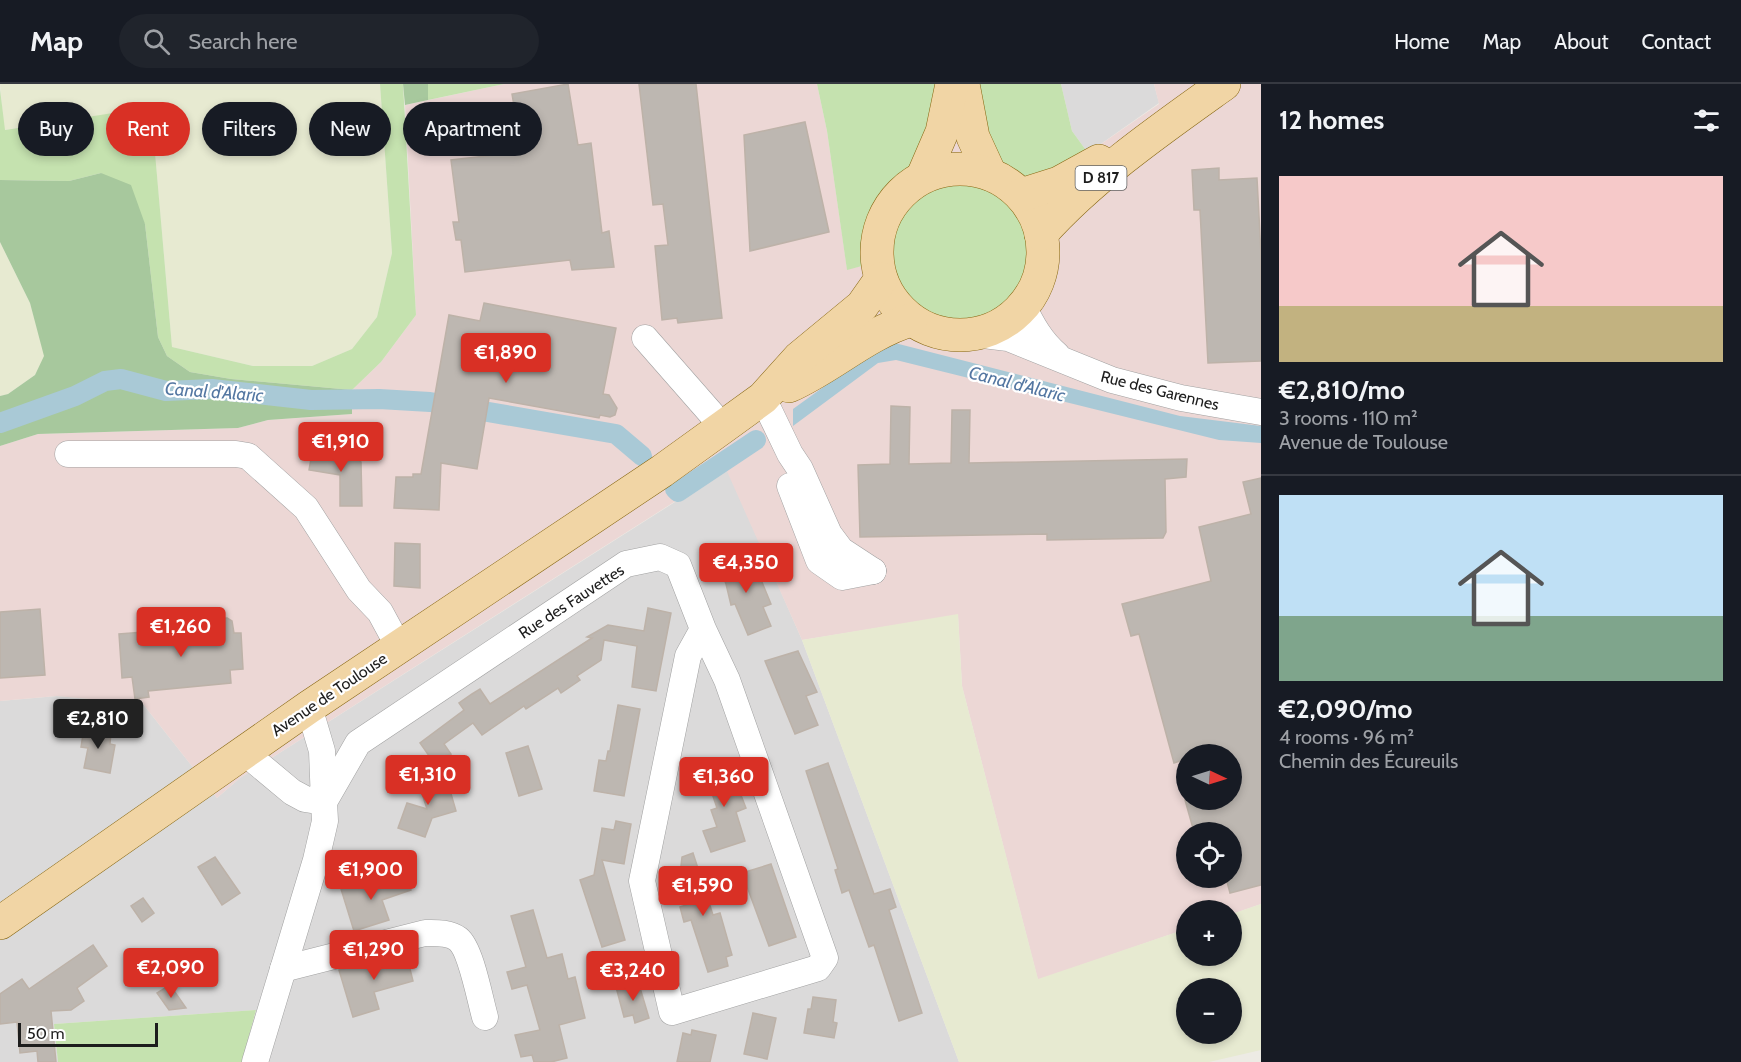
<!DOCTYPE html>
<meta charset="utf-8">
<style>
:root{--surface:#171b24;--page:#20242c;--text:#f1f3f6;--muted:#9ea1a6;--line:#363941;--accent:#d93025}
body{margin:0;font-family:Cabin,sans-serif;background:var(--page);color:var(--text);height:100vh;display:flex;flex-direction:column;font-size:22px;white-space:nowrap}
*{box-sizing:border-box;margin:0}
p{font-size:20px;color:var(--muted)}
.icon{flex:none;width:33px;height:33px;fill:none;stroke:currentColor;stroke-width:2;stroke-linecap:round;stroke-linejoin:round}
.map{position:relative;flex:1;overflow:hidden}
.drawer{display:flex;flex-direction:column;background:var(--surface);width:480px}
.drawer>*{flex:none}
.top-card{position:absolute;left:18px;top:18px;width:570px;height:54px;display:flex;gap:12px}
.needle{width:39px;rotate:94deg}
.controls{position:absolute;left:1176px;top:660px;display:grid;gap:12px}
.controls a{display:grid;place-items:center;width:66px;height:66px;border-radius:50%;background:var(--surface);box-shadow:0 3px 9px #0003;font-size:30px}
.scale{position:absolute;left:18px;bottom:15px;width:140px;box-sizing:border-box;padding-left:6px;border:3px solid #1d1d1d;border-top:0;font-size:16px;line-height:21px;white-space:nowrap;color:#1d1d1d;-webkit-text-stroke:4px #fff;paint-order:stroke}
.price{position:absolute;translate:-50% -51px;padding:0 14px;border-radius:6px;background:var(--accent);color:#fff;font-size:20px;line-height:39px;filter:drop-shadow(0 2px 3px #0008)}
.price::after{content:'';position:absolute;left:50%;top:36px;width:18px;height:14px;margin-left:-9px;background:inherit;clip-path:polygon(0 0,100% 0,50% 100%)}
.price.active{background:#222;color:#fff}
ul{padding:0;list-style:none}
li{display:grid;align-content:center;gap:12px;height:318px;padding:0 18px}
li+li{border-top:2px solid var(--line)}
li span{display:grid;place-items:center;height:186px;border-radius:0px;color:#555}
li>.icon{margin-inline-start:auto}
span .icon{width:108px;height:108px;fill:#fffc;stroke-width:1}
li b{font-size:26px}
h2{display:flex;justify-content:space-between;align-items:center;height:72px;padding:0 18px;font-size:26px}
.tag{padding:0 21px;border-radius:27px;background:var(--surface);box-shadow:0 3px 9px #0003;font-size:21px;line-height:54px}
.tag.active{background:var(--accent);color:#fff}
header{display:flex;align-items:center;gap:36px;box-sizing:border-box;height:84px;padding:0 30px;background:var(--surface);border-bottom:2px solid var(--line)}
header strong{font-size:28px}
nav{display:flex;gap:33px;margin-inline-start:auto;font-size:21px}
.search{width:420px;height:54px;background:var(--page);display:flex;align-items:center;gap:15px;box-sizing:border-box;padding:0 21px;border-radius:33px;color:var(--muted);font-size:22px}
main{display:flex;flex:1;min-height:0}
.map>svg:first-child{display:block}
.residential{fill:#dbdada}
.commercial{fill:#ecd7d5;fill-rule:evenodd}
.farmland{fill:#e7ead1;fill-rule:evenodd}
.grass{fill:#c5e2af}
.forest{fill:#a7c89d}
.water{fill:#a9c9d6}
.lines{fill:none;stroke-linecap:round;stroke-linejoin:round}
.canal{stroke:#a9c9d6;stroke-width:20}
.building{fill:#bdb7b1;stroke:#bdb2a8;stroke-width:1.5}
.minor-casing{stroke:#a1a1a1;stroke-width:27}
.major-casing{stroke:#866610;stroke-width:34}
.minor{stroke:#fff;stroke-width:26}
.major{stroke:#f1d5a5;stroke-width:33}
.labels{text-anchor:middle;stroke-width:4.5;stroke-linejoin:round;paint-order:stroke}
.shield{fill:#fff;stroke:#616161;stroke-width:1.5}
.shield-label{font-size:15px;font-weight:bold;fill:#1d1d1d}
.street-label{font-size:16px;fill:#1d1d1d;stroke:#fff}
.water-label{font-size:18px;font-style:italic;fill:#5477a2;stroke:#fff}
</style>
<header>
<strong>Map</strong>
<div class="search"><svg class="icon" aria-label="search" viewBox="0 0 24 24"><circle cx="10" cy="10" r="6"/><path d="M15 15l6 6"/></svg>Search here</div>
<nav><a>Home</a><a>Map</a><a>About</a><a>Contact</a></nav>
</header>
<main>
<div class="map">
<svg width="1261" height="978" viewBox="0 0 1261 978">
<rect width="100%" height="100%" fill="#edebe4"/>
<g class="residential">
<path d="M1061,0H1154L1159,19L1088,69L1072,47Z"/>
<path d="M727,385L802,556L959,978H242L256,926L54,940L58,978H0V617L57,612L143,620L217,714L240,694Z"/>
</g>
<path class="commercial" d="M504,0H817L827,47L847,185L862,182L870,140L886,108L922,75L937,38L1088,69L1159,20L1154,0H1261V820L1232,830V826H1186V845L1038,896L962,602L958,531L802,556L726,385L240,694L217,714L143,620L57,612L0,617V362L38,350L238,344L268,336L352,330V306L381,278L416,231L405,21ZM1186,670H1232V716H1186ZM1186,748H1232V794H1186Z"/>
<g class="farmland">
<path d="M0,0H380L392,169L377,233L352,265L312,282H253L172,263L151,24L4,46Z"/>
<path d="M0,158L30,219L45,272L35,291L8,310L0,312Z"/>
<path d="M958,530L962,602L1038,895L1186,845V872H1232V830L1261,820V966L1209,978H959L802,556ZM1186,904H1232V950H1186Z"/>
</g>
<g class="grass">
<path d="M380,0H403L416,231L381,278L352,306L231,295L190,288L167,272L158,253L145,140L101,89L69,97L0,96V5L5,46L151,23L172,263L253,282H312L352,265L377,233L392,169Z"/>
<path d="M428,0H504L428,16Z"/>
<path d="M817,0H939L922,75L886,108L870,140L862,182L847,186L827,47Z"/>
<path d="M977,0H1061L1072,47L1088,69L1030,94C989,82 978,39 977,0Z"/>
<circle cx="958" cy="168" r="70"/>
<path d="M256,926L242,978H58L54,940Z"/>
</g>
<g class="forest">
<path d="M403,0H428V16L405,21Z"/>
<path d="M101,89L131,101L145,140L158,253L167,272L190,288L231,295L352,306V330L268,336L238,344L38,350L0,362V312L8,310L35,291L44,272L30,219L0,158V96L69,97Z"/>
</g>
<path class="water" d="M887,257L1180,332L1261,342V359L1219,356L896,276L878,279L793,342V325Z"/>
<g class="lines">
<g class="canal">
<path d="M0,339L75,312L105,297L121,295L166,307L212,305L311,316L379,315L430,318L616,350L642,372"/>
<path d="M675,405L678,408L756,356"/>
</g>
</g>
<g class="building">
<path d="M568,0L578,61L591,59L602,149L609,147L614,183L572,186L570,176L465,188L461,156H456L453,138H459L451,76L522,68L512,10Z"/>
<path d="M639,0H696L722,234L678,239L677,234L662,236L655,162L668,161L663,120L653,121Z"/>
<path d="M805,38L829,148L750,167L744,51Z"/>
<path d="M1219,84V96L1257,94L1261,170V277L1208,279L1200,126H1194L1192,86Z"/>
<path d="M484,219L616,244L603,310L609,311L617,324L615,331L610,333L600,331L599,334L489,314L477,385L441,379L439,426L394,424L396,393H413V390H421L449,231L480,237Z"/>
<path d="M891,322L910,323L909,380L951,379L952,326H970L969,379L1187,375L1186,393L1165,395L1166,448L1163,454L1047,456V450L860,453L858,381L890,380Z"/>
<path d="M313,364L354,370L361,378L362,422H340V391L309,386Z"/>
<path d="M1261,394V801L1230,809L1226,794H1232V748H1194L1185,716H1232V670H1186V675L1174,679L1139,550L1131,552L1122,520L1211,497L1199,443L1251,430L1243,398Z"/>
<path d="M395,459L420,460V504L394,502Z"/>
<path d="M738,468L748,496L759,491L771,520L763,523L771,542L748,551L735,520L731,521L726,500L717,477Z"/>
<path d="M648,524L671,529L656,607L632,603L637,562L604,556L601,576L577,592L580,596L561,609L558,604L526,625L524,622L482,651L473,639L444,660L451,670L432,676L420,659L464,626L459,619L472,610L480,605L490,620L592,554L587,553L608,541L644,547Z"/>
<path d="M40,525L45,591L0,594V528Z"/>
<path d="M227,534L232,537L234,549H241L243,585L230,586L231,599L148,607L149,613L135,615L132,593L122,594L119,550L170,546L171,553L206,551L205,540L209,535Z"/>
<path d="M798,567L817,608L806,612L818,641L795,650L765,577Z"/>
<path d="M618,621L640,625L624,712L594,707L599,676L606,677L608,667H610Z"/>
<path d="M84,644L111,648L110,660L115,661L110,689L84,684L88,664L81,663Z"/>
<path d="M528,662L542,705L519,712L506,669Z"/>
<path d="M728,678L746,724L736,728L745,757L711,768L703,747L717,743L711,726L717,724L704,686Z"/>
<path d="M828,679L874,810L890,805L896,823L889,826L922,929L899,937L874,861L869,863L849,806L842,809L835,786L838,785L806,687Z"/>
<path d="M445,689L456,727L432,734L425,753L398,744L407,719L427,725L418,697Z"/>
<path d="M616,737L631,740L624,780L602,776L625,856L602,863L580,796L594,791L602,744L614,746Z"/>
<path d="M693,769L713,831L720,829L732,871L726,873L728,882L708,888L691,836L684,838L680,823L686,821L679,800L682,773Z"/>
<path d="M215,773L240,809L222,821L198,783Z"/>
<path d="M771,780L796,853L769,862L742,789Z"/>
<path d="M407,792L411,806L382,816L389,836L354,847L341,805L377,794L379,801Z"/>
<path d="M143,814L154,829L142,838L131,822Z"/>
<path d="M533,826L547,874L562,870L568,895L575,893L585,934L559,941L567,974L551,978H534L532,971L521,973L515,951L540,946L527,901L512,905L507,888L526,883L511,832Z"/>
<path d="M93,861L107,882L77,904L84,917L71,926L51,927L56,978H38L37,967L20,969L17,938L0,940V910L22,895L29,905Z"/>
<path d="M406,869L413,897L374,908L379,925L353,933L339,886Z"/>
<path d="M638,897L649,934L635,939L633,931L624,933L616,903Z"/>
<path d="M170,901L186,924L169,926L157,909Z"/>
<path d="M813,913L836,916L833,938L837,939L834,954L804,949L808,925H811Z"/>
<path d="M753,929L776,934L767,975L744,970Z"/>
<path d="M692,946L716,951L710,978H677L683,949L691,951Z"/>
</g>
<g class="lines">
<g class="minor-casing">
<g id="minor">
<path d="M1023,222C1032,241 1041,257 1057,271"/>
<path d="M975,250L1008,254L1112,296L1181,314L1261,328"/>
<path d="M645,254L723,343"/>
<path d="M763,314L790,370L800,385L829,450L841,466L873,487"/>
<path d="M68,370H236L248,372L306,424L359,506L380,528L399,563"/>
<path d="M790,402L819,477L842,493L873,487"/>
<path d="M244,668L292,708L305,715L324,718L322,667L309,623"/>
<path d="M283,885L425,849C435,849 449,848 458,855C471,865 480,916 485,933"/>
<path d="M255,978L316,776L325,737L324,718L358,659L626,480L660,473L678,481L703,545L727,596L825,874L818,884L672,928L642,797L688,572L703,545"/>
</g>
</g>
<g class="major-casing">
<g id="major">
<path d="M963,0L973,53L990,90"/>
<circle cx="960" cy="168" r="83"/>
<path d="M923,92L942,48L952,0"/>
<path d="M1021,111L1059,99L1099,77"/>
<path d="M1041,150C1093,92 1161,45 1224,0"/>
<path d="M789,302C832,283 865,250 911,236"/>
<path d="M0,839L309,623L662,387L723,343L763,314L799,274L862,222L881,195"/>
</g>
</g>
<use href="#minor" class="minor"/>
<use href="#major" class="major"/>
</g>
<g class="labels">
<rect class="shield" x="1075.5" y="82" width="51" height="24" rx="4.5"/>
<g class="shield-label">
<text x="1101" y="99">D 817</text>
</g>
<g class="street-label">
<text transform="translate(1160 306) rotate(14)" y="6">Rue des Garennes</text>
<text transform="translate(571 517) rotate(-33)" y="6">Rue des Fauvettes</text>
<text transform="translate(329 610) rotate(-34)" y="6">Avenue de Toulouse</text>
</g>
<g class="water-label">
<text transform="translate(1017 300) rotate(14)" y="6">Canal d'Alaric</text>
<text transform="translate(214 308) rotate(4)" y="6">Canal d'Alaric</text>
</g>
</g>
</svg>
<div class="controls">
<a><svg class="needle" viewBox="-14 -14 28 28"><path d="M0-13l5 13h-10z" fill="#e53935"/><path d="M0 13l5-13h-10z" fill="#9ea1a6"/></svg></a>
<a><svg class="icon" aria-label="locate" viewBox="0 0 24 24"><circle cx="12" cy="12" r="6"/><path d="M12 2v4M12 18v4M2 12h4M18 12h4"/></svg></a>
<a>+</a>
<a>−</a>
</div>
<div class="scale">50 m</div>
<b class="price" style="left:506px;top:300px">€1,890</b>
<b class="price" style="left:341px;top:389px">€1,910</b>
<b class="price" style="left:746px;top:510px">€4,350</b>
<b class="price" style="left:181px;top:574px">€1,260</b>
<b class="price active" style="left:98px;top:666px">€2,810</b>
<b class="price" style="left:428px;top:722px">€1,310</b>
<b class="price" style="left:724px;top:724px">€1,360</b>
<b class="price" style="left:371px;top:817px">€1,900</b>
<b class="price" style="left:703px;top:833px">€1,590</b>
<b class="price" style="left:374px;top:897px">€1,290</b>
<b class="price" style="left:171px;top:915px">€2,090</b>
<b class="price" style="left:633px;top:918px">€3,240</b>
<div class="top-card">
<a class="tag">Buy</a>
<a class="tag active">Rent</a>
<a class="tag">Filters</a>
<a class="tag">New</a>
<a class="tag">Apartment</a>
</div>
</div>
<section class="drawer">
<h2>12 homes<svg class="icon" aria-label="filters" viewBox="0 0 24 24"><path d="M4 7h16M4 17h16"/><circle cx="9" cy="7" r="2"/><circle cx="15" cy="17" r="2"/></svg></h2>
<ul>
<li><span style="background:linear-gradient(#f6c9c9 70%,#c2b280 0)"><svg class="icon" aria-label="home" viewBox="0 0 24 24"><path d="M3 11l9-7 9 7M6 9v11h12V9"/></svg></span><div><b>€2,810/mo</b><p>3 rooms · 110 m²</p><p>Avenue de Toulouse</p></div></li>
<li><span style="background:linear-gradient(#bfe0f5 65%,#7fa58c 0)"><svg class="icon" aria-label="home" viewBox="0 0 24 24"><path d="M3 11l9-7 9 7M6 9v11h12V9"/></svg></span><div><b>€2,090/mo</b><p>4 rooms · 96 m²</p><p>Chemin des Écureuils</p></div></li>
</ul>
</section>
</main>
